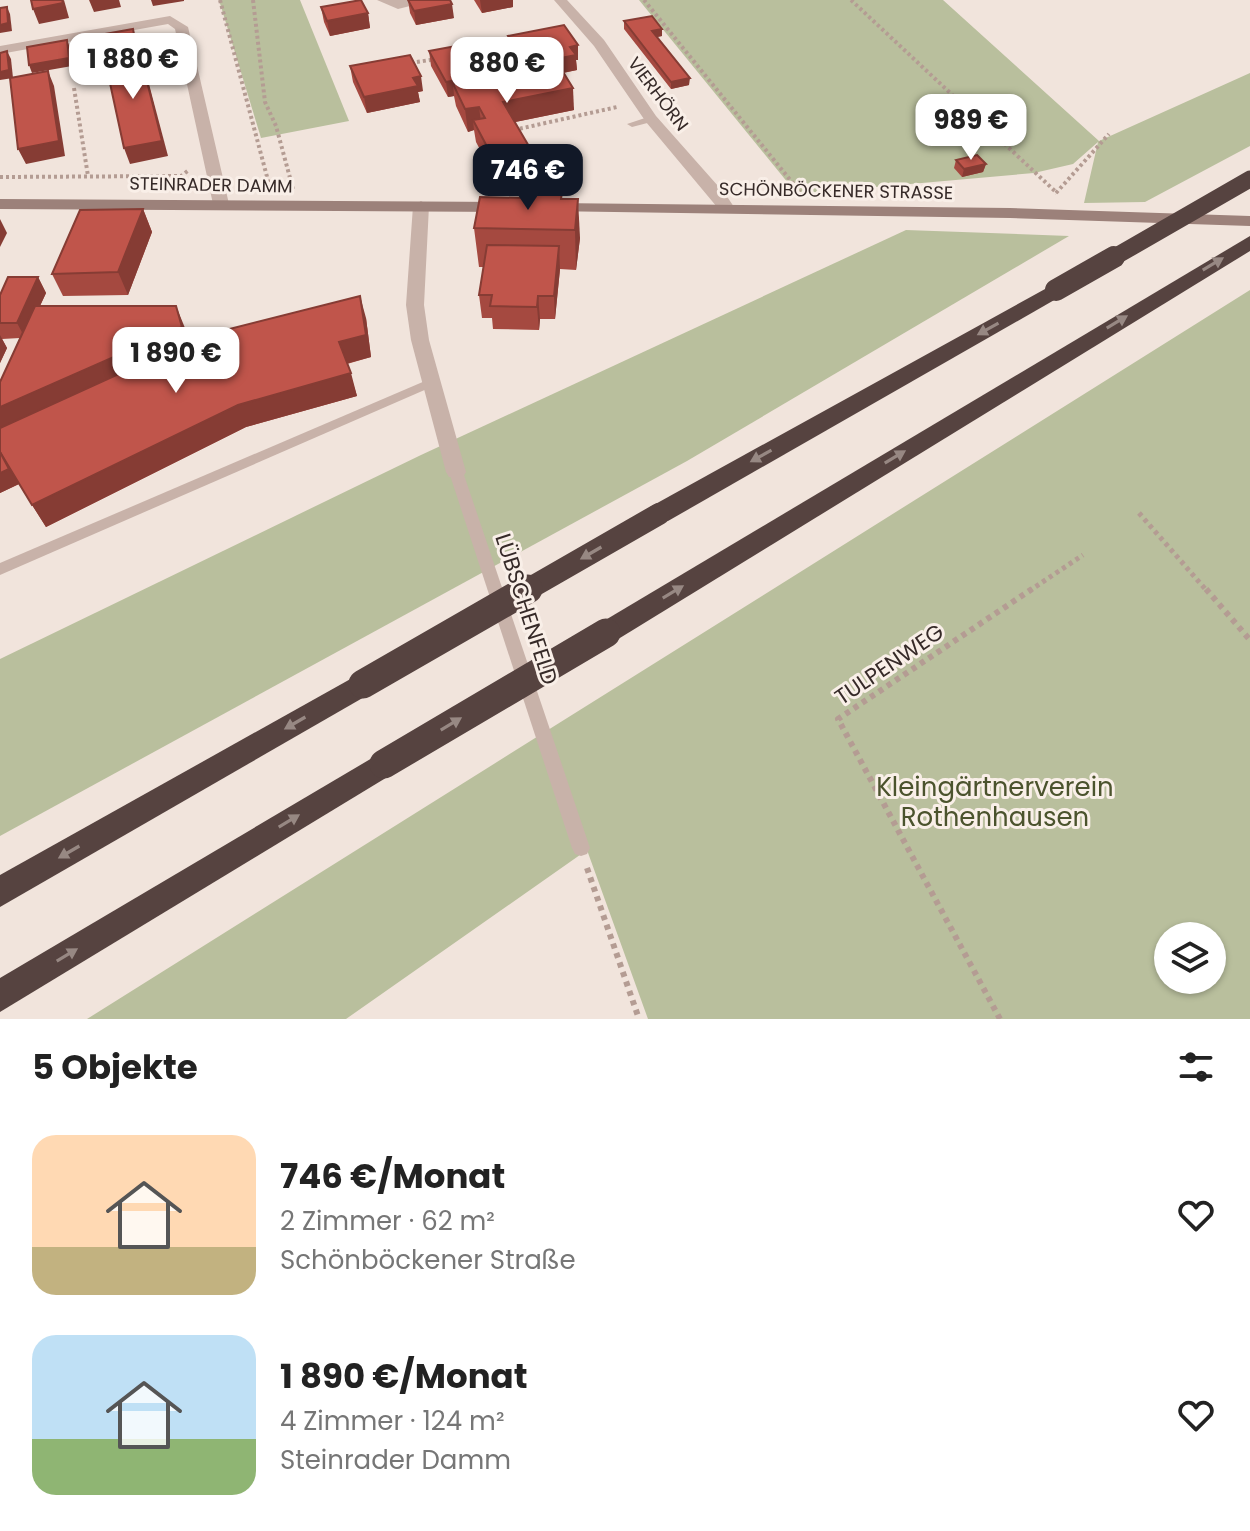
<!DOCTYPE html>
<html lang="de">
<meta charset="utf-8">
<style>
:root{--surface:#fff;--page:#f6f6f6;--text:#222;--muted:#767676;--accent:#111827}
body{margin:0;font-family:Poppins,sans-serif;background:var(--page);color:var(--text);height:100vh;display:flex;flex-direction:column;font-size:30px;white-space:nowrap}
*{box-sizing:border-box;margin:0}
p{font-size:26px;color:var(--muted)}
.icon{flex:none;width:44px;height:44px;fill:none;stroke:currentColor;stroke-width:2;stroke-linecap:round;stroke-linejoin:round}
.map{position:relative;height:1019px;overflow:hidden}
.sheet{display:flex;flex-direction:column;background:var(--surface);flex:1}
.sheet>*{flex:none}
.fabs{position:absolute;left:1154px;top:922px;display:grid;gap:16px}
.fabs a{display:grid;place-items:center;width:72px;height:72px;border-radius:50%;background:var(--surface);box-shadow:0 2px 6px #0004;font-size:40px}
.price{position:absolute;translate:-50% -68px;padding:0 18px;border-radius:16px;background:#fff;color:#222;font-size:26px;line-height:52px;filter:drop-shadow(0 2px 4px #0008)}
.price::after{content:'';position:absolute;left:50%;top:48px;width:24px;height:18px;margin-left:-12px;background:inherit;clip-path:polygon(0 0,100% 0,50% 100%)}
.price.selected{background:var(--accent);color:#fff}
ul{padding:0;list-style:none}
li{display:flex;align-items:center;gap:24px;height:200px;padding:0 32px}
li span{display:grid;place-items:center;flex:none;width:224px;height:160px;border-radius:24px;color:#555}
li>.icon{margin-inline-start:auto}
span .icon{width:96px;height:96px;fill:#fffc;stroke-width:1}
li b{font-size:34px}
h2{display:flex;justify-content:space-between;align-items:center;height:96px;padding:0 32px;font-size:34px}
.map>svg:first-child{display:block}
.green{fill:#b9bf9d;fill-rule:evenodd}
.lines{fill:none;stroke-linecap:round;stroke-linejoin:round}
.path-far2{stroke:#b49c93;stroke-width:4;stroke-dasharray:3 3;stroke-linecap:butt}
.path-far1{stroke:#b49c93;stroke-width:5;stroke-dasharray:4 4;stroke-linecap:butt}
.path{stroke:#b49c93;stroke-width:6;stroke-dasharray:5 5;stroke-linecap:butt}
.service{fill:#c8b2a9;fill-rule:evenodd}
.minor{fill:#c8b2a9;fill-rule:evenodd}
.secondary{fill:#9c817a;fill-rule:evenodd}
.motorway{fill:#564340;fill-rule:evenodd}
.motorway-bridge-far2{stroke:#564340;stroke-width:17}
.motorway-bridge-far1{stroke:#564340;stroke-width:22}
.motorway-bridge{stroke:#564340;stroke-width:29}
.wall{fill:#a54940}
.shaded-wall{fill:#863c34}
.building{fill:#c0554b;stroke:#863c34;stroke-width:2}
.oneway{fill:#978883}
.labels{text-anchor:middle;stroke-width:6;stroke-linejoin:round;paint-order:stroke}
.far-street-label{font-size:18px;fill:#362a28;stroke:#f9efe8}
.street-label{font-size:22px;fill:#362a28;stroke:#f9efe8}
.near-park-label{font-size:26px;fill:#4b532d;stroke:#f9efe8}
</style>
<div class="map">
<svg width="1250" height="1019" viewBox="0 0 1250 1019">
<rect width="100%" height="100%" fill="#f1e4dc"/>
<g class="green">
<path d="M219,0H300L349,121L261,138Z"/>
<path d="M639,0H943L1099,141L1250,73V146L1145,202L1084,203L1098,142L1073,164L1034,173L797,194Z"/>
<path d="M906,230L1069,236L687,461L0,836V659L421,455Z"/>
<path d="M1250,290V1019H648L587,850L346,1019H87ZM1168,936H1212V980H1168Z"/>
</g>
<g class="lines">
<g class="path-far2">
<path d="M220,0L270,188"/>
<path d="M253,0L265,102L276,126L293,189"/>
<path d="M644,0L800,192"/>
<path d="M851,0L1057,193"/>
<path d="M489,49L515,44"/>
<path d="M411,63L436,59"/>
<path d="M74,88L88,176"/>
<path d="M514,130L617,107"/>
<path d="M0,177L181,176L189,170"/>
<path d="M1056,193L1109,134"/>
</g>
<g class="path-far1">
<path d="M1139,513L1207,591"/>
<path d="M1029,591L1083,555"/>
</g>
<g class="path">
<path d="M1206,589L1250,640"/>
<path d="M587,868L639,1019"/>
<path d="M1000,1019L838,719L1032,589"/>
</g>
<g class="service">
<path d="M651,116L655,117V121L632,127L627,124Z"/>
<path d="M432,378L438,382L436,385L0,575V563Z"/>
<path d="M456,467L463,472L590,848L587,854L581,856L575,854L572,848L449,472Z"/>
</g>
<g class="minor">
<path d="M377,0H434L398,9Z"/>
<path d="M554,0H567L604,40L656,116L726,195L736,210L734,213H722L646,122L594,46Z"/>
<path d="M170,16L188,27L229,204L227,207L221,209L213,204L175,29L168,24L0,54V46Z"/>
<path d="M421,201L429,206L424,305L429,340L466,472L463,477H449L446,472L411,340L406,305L413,206Z"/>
</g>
<g class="secondary">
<path d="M0,199L506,202L514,207L506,212L0,209Z"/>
<path d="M554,203L1010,208L1250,216V226L1010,218L548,211V205Z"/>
</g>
<g class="motorway">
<path d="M1250,236V251L615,641L606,644L597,641L593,633L597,625Z"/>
<path d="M1056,283L1063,285L1066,290L1063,295L668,521L659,523L650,521L647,514L650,507Z"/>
<path d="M363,672L373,676L376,684L373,692L0,907V875Z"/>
<path d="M384,751L394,755L398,764L394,773L0,1012V978Z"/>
</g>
<path class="motorway-bridge-far2" d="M1111,259L1250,179"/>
<g class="motorway-bridge-far1">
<path d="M1056,290L1114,257"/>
<path d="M525,591L659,514"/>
</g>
<g class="motorway-bridge">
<path d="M363,684L528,589"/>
<path d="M384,764L606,633"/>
</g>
</g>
<g class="wall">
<path d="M408,0L454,18L416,25L410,13Z"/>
<path d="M474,0H513V7L482,13Z"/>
<path d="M321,7L368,13L370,28L330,36L324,22Z"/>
<path d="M624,21L662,36L657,37L689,85L671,89L624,29Z"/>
<path d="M508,36L578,45V60H576L577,70L563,73L574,110L515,122L530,148L531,170L495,178L476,142L474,130L468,132L456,106L454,96L448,97L431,66L429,51L500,60L502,75L500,76V78L523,74L509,51Z"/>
<path d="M350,66L423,91L418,92L420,102L367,113L353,82Z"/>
<path d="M956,160L986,164L983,172L962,177L954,168Z"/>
<path d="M562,192V199L580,238L576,270L560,269L555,319H540L539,330L493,329L492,318H482L479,295L484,267H479L474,228L527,198Z"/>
<path d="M143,209L152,232L128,295L63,296L52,274Z"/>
<path d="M38,277L46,293L40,306L185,328L189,341L366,318L371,357L347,364L357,396L246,427L46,527L19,484L0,493V382L20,338L2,339L7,348L0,363V323Z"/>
</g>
<g class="shaded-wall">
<path d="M64,0L69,18L39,24L33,9Z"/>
<path d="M89,0H119L121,7L94,12Z"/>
<path d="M151,0H184V1L153,6Z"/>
<path d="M480,0H513V7L482,13Z"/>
<path d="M452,4L454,18L416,25L414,11Z"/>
<path d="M7,7L10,14L12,31L0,33V25Z"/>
<path d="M368,13L370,28L330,36L327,21Z"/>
<path d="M133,29L139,53L93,61L90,53Z"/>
<path d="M662,29V36L652,38V31Z"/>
<path d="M67,40L70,48L72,66L32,73L29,65Z"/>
<path d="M578,45V60H576L577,70L527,80L526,65L570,47Z"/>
<path d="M7,51L11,59L13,78L0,80V72Z"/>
<path d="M140,54L145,69L168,156L130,164L124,148Z"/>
<path d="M500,60L502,75L500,76L501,87L453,84L454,96L448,97L446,82L494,62Z"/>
<path d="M48,71L54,86L65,156L26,164L18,149Z"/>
<path d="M421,76L423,91L418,92L420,102L367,113L364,97L413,78Z"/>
<path d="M690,78L689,85L671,89V82Z"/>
<path d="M573,88L574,110L505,124L503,102Z"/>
<path d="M479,107L482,129L473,120L474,130L468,132L465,109Z"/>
<path d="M530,148L531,170L495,178L492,156Z"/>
<path d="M986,164L983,172L962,177L964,169Z"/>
<path d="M578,199L580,238L576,270L575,230Z"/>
<path d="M143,209L152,232L128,295L118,272Z"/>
<path d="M0,219L7,233L0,247Z"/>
<path d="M559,246L560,269L555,319L554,296Z"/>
<path d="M38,277L46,293L25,338L17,323Z"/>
<path d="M360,296L366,318L371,357L345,364L339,342Z"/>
<path d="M538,296L540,319L539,330L537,307Z"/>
<path d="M176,306L185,328L191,349L0,436V407Z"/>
<path d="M0,335L7,348L0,363Z"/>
<path d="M351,373L357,396L246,427L46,527L32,505L238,405Z"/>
<path d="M0,452L19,484L0,493Z"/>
</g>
<g class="building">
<path d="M31,0H62L63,3L33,9Z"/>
<path d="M361,0L368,13L327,21L321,7Z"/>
<path d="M408,0H450L452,4L414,11Z"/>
<path d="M7,7L8,23L0,25V8Z"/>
<path d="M652,16L662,29L652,31L690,78L671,82L624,21Z"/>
<path d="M564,25L578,45L570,47L576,55L526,65L508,36Z"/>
<path d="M133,29L136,45L90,53L88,37Z"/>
<path d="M67,40L69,58L29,65L27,47Z"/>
<path d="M488,40L500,60L494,62L499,72L446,82L429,51Z"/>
<path d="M7,51L9,70L0,72V53Z"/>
<path d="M140,54L162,141L124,148L105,60Z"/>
<path d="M410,55L421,76L413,78L418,86L364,97L350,66Z"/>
<path d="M560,67L573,88L503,102L530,148L492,156L473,120L485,118L479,107L465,109L453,84L488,77L490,80Z"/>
<path d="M48,71L59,141L18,149L10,78Z"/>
<path d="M977,155L986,164L964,169L956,160Z"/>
<path d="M528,191L562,192L561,199H578L575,230L474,228L480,197L527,198Z"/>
<path d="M143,209L118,272L52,274L80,210Z"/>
<path d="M487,245L559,246L554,296H538L537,307L490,306L492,295H479Z"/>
<path d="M8,277H38L17,323H0V295Z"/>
<path d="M360,296L366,335L339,342L351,373L238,405L32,505L0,452V428L202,336Z"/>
<path d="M35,306H176L182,327L0,407V382Z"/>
<path d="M0,452L9,469L0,473Z"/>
</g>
<defs><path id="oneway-solid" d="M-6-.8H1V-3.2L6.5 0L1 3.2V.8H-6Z" transform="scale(2)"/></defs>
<g class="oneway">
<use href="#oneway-solid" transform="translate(1213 264) rotate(-31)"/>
<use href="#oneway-solid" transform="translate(1117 322) rotate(-31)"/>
<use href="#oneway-solid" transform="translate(988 329) rotate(151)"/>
<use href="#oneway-solid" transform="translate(761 456) rotate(151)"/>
<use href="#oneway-solid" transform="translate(895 457) rotate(-31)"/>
<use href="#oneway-solid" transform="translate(591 553) rotate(150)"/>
<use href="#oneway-solid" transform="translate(673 592) rotate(-31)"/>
<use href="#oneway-solid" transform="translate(295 723) rotate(150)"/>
<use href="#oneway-solid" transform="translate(451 724) rotate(-31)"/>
<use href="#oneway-solid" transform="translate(289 821) rotate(-31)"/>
<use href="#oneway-solid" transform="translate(69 852) rotate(150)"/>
<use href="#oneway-solid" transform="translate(67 955) rotate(-31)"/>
</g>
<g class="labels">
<g class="far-street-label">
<text transform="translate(658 94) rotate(53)" y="6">VIERHÖRN</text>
<text transform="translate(211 185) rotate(1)" y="6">STEINRADER DAMM</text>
<text transform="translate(836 191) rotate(1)" y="6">SCHÖNBÖCKENER STRASSE</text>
</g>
<g class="street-label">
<text transform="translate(527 609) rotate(72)" y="8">LÜBSCHENFELD</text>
<text transform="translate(889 664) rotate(-34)" y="8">TULPENWEG</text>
</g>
<g class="near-park-label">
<text x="995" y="796">Kleingärtnerverein<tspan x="995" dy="30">Rothenhausen</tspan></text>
</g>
</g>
</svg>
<div class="fabs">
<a><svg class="icon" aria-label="layers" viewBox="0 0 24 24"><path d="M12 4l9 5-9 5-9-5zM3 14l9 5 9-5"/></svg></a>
</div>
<b class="price" style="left:133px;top:101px">1 880 €</b>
<b class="price" style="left:507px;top:105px">880 €</b>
<b class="price" style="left:971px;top:162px">989 €</b>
<b class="price selected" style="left:528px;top:212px">746 €</b>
<b class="price" style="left:176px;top:395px">1 890 €</b>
</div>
<section class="sheet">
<h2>5 Objekte<svg class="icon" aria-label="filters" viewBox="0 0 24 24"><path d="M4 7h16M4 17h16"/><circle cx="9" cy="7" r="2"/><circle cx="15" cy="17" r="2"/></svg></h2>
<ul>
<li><span style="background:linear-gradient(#ffd9b3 70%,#c2b280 0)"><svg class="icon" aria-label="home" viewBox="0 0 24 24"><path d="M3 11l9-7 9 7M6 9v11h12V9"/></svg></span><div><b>746 €/Monat</b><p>2 Zimmer · 62 m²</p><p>Schönböckener Straße</p></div><svg class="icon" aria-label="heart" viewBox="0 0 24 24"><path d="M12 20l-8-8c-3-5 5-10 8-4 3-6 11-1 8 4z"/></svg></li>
<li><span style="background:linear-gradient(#bfe0f5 65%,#8fb573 0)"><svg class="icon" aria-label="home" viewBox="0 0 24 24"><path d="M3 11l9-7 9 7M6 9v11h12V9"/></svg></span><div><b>1 890 €/Monat</b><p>4 Zimmer · 124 m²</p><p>Steinrader Damm</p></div><svg class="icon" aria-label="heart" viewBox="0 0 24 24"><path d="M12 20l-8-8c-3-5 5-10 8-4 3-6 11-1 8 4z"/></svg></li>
</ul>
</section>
